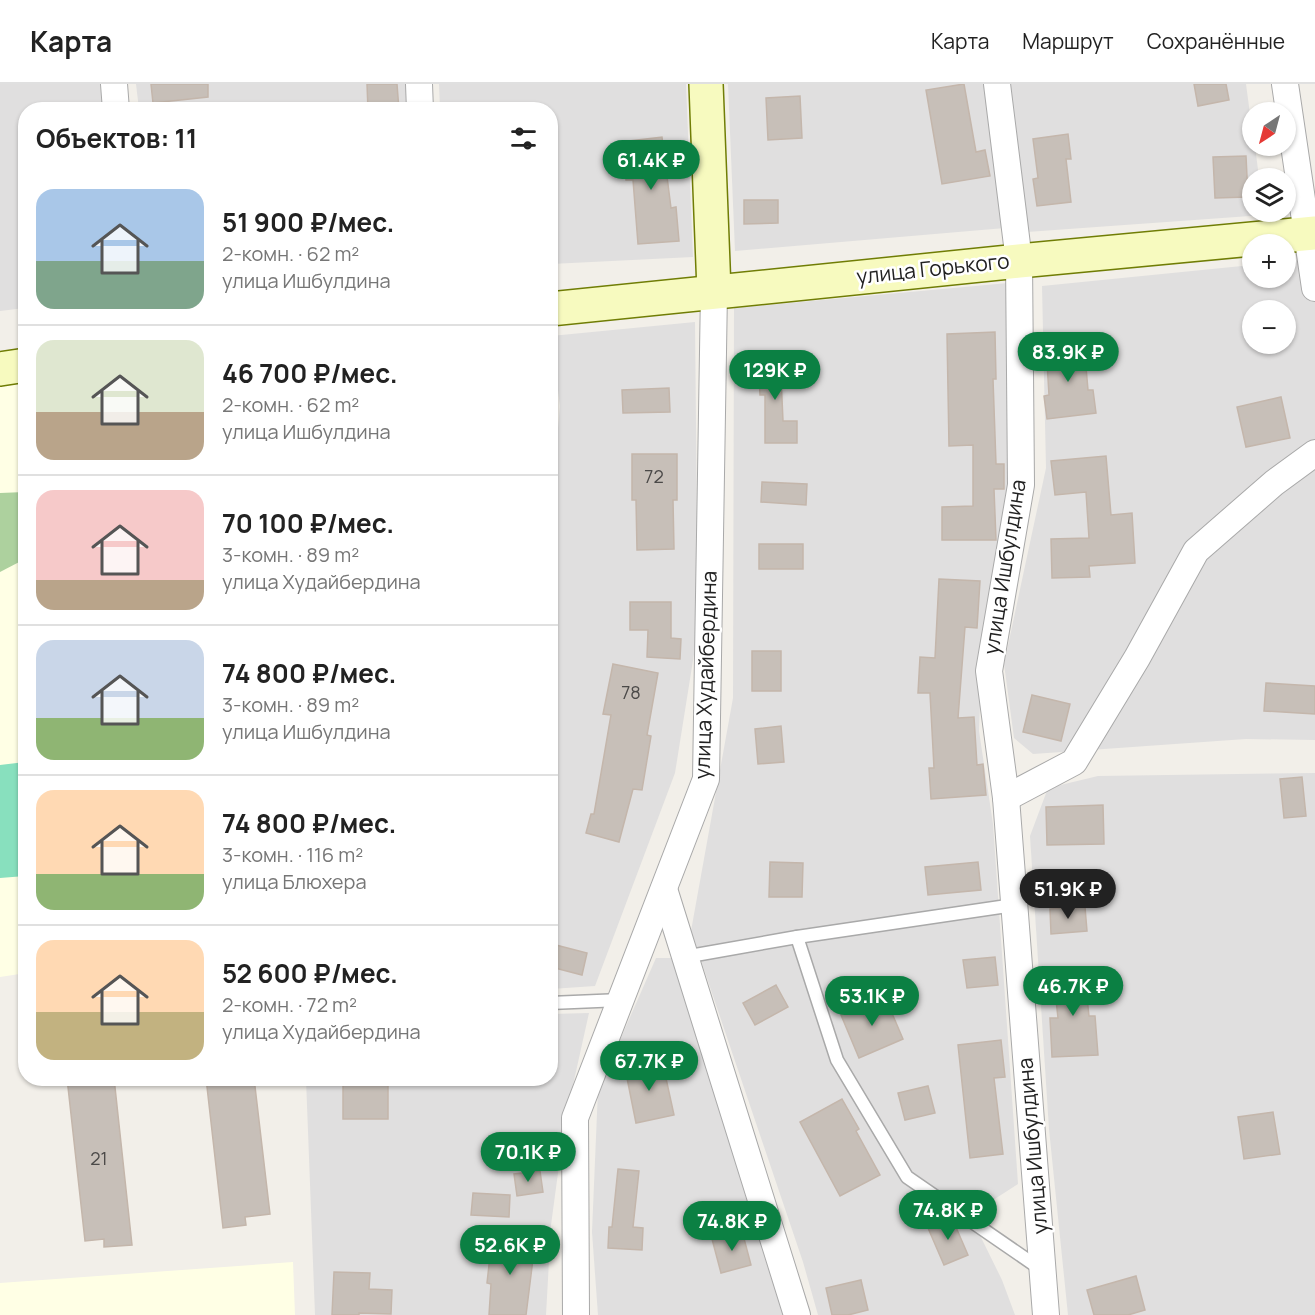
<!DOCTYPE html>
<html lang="ru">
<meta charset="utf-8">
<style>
:root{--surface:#fff;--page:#f2f2f2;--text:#222;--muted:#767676;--line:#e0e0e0;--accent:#0b8043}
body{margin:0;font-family:Manrope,sans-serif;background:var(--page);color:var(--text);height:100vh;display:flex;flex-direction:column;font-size:22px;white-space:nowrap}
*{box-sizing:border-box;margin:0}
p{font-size:20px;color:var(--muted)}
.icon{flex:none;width:33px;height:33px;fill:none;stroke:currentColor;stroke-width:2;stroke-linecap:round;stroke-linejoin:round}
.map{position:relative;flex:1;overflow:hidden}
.details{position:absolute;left:18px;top:18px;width:540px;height:984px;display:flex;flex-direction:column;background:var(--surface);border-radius:24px;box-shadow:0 2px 4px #0004}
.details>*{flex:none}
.needle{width:39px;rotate:216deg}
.tools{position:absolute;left:1242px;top:18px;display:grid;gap:12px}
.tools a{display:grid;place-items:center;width:54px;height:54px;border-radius:50%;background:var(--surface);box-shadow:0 2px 4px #0004;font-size:30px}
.price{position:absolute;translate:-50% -51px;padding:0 14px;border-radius:21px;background:var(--accent);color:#fff;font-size:20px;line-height:39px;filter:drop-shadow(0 2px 3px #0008)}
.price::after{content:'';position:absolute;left:50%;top:36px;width:18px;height:14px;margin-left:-9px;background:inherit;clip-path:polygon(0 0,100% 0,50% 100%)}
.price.selected{background:#222;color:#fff}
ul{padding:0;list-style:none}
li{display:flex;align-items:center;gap:18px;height:150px;padding:0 18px}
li+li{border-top:2px solid var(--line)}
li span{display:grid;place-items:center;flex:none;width:168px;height:120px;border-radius:18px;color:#555}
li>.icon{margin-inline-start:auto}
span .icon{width:72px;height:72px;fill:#fffc;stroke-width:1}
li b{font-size:26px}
h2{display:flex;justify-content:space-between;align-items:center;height:72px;padding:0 18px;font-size:26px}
header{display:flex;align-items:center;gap:36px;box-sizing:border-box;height:84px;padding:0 30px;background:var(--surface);border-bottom:2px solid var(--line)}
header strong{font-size:28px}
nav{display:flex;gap:33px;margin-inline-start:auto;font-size:21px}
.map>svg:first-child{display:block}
.residential{fill:#e0dfdf;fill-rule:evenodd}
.education{fill:#ffffe5}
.forest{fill:#add19e}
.pitch{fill:#88e0be}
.building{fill:#c7bfb8;stroke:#c4b6ab;stroke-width:1.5}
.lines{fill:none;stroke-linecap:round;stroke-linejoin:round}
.lane-casing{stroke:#a9a9a9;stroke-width:15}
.street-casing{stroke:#a9a9a9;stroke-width:28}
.secondary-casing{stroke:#707d05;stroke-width:36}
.lane{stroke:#fff;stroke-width:12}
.street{stroke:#fff;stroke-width:26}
.secondary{stroke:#f7fabf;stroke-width:33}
.labels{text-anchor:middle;stroke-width:5;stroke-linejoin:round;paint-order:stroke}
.number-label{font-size:18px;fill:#4b4948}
.street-label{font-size:21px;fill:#222;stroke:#fff}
</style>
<header>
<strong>Карта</strong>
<nav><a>Карта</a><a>Маршрут</a><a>Сохранённые</a></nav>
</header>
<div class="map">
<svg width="1315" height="1231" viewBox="0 0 1315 1231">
<rect width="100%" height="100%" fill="#f2efe9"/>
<g class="residential">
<path d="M0,0H100L103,25L26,26L25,224L0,227Z"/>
<path d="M136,0H408L409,25H139Z"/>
<path d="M439,0H686L693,173L551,180L550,26L440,25Z"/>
<path d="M728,0H987L1005,144L735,167Z"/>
<path d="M1010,0H1246L1252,45V62H1255L1259,94H1252V128H1264V131L1027,148Z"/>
<path d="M1315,175V656L1246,655L1033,670L1014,654L1004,580L1046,384L1042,202L1252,181V194H1286V177ZM1252,226H1286V260H1252Z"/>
<path d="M1008,199L1013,355L1003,502L982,571L979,647L993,740L1018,1100L970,1131L1002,1196L1015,1231H818L803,1178L691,847L733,614L734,224Z"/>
<path d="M695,238L698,545L675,689L595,902L551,905L550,433L560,322L551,252Z"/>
<path d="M1315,689V1231H1068L1049,1045L1030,752L1048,704L1098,692Z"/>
<path d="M656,874H677L789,1231H598L592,1148L598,1006Z"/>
<path d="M589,929L565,1037L551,1141L546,1231H315L306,995L550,994L551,930Z"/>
</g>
<g class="education">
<path d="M25,296L26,889L0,893V298Z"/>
<path d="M293,1178L295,1231H0V1199Z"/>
</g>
<path class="forest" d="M25,408V475L0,488V409Z"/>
<path class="pitch" d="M25,678V792L0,794V681Z"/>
<g class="building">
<path d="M151,0H208V13L153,19Z"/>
<path d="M367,0H397L399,26H368Z"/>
<path d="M964,0L976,68L985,66L990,92L942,100L926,6Z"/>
<path d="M1194,0H1226L1229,16L1198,22Z"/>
<path d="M800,12L802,54L768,56L766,14Z"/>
<path d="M1068,50L1071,75H1066L1071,118L1037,122L1033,95L1038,94L1033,55Z"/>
<path d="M662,53L671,124L676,123L679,157L638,160L633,96H626L621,58Z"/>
<path d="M1246,72L1248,113L1215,114L1213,73Z"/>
<path d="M744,116H778V139L744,140Z"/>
<path d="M995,248L996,295H993L996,380H1004V405H994L996,456H942V423L973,422V361L949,362L947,250Z"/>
<path d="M1084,260L1088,306H1093L1096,329L1047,335L1044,312L1049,311L1046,262Z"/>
<path d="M780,269L783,337H797V359H765V311H760L758,270Z"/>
<path d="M669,304L670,328L623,329L622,306Z"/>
<path d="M1281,313L1290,354L1246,363L1237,323Z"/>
<path d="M632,370H677V416H673L674,465L637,466L636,416H632Z"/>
<path d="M1106,372L1111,431L1132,429L1135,479L1089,482L1090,493L1052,494L1051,455L1089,454L1086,408L1055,411L1051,377Z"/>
<path d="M762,398L807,400L806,421L761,418Z"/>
<rect x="759" y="460" width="44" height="25"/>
<path d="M939,495L980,497L977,544L965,543L958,634L974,633L977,681L983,680L986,711L931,715L929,684H934L930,609H918L920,573L935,574Z"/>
<path d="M630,518H671V554L681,555L680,575L647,573L648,546H630Z"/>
<rect x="752" y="567" width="29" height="40"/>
<path d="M613,580L658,589L647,651L651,652L642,706L633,705L619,758L586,749L591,730H594L611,631L603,630Z"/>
<path d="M1266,599L1315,602V630L1264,627Z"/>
<path d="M1032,611L1070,620L1061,657L1023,648Z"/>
<path d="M781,642L784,678L758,680L755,645Z"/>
<path d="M1302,693L1306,732L1284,734L1280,695Z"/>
<path d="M1103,721L1104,760L1047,761L1046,723Z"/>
<path d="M770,778L803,779L802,813H769Z"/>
<path d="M978,778L981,806L928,811L925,783Z"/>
<path d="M1085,823L1087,847L1051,850L1050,825Z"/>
<path d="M556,861L587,869L582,891L551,883Z"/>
<path d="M995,873L998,901L967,904L963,876Z"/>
<path d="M1084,885L1089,932H1095L1098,971L1052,973L1050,934H1058L1053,888Z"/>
<path d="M776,901L788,923L755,941L743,919Z"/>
<path d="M885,913L903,955L859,974L841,931Z"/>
<path d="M1001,956L1005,993L994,994L1003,1070L970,1074L958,961Z"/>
<path d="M662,976L674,1031L636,1039L625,984Z"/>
<path d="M67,994H114L132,1161L104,1163V1155L85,1157Z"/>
<path d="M206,994H254L270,1130L245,1133L246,1141L223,1144Z"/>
<rect x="343" y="994" width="45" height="41"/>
<path d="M928,1002L935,1029L905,1036L898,1009Z"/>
<path d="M842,1015L859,1045L856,1047L880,1091L840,1112L800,1038Z"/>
<path d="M1273,1028L1280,1070L1244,1075L1238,1033Z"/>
<path d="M618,1085L639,1087L633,1143L643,1144L642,1166L608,1164L609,1143H612Z"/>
<path d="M540,1087L543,1108L517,1112L514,1090Z"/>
<path d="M473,1109L510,1111L509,1133L471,1131Z"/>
<path d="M952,1134L968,1171L944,1181L928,1144Z"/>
<path d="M742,1147L751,1181L721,1189L712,1155Z"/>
<path d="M492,1154L535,1159L526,1231H489L491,1200L487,1199Z"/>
<path d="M334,1188L370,1189L369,1205L392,1206L391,1230L359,1229V1231H332Z"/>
<path d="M1136,1192L1145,1226L1128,1231H1094L1087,1206Z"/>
<path d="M861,1196L868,1226L848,1231H832L826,1204Z"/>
</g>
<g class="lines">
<g class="lane-casing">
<g id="lane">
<path d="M797,853L837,976L907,1093L1042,1186"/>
<path d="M684,873L797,853L1014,821"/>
<path d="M550,919L621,916"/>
</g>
</g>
<g class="street-casing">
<g id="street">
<path d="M114,0L116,26"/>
<path d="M419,0L420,26"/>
<path d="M997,0L1019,177L1021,401L989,587L1006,714L1046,1231"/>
<path d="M1285,0L1315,204"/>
<path d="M1006,714L1074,678L1137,574L1196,467L1274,399L1315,369"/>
<path d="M664,805L797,1231"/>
<path d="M576,1231L575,1034L706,695L714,207"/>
</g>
</g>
<g class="secondary-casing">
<g id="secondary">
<path d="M706,0L714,207"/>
<path d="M550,225L1019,177L1315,149"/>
<path d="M0,285L26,281"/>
</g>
</g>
<use href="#lane" class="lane"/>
<use href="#street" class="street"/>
<use href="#secondary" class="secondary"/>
</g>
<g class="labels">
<g class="number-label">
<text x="654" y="399">72</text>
<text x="631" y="615">78</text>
<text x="99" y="1081">21</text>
</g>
<g class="street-label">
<text transform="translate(933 185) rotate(-6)" y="7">улица Горького</text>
<text transform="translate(1005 483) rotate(-81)" y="7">улица Ишбулдина</text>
<text transform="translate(706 591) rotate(-88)" y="7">улица Худайбердина</text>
<text transform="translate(1033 1062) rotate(-95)" y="7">улица Ишбулдина</text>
</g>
</g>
</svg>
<div class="tools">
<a><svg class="needle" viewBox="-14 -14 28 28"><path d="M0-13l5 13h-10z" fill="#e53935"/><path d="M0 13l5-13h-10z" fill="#767676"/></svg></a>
<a><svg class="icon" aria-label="layers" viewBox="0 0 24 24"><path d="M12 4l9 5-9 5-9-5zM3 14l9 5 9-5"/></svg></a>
<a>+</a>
<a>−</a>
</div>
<b class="price" style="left:651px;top:107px">61.4K ₽</b>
<b class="price" style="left:1068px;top:299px">83.9K ₽</b>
<b class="price" style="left:775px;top:317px">129K ₽</b>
<b class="price selected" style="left:1068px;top:836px">51.9K ₽</b>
<b class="price" style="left:1073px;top:933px">46.7K ₽</b>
<b class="price" style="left:872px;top:943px">53.1K ₽</b>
<b class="price" style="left:649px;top:1008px">67.7K ₽</b>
<b class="price" style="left:528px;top:1099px">70.1K ₽</b>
<b class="price" style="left:948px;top:1157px">74.8K ₽</b>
<b class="price" style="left:732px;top:1168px">74.8K ₽</b>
<b class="price" style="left:510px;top:1192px">52.6K ₽</b>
<section class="details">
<h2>Объектов: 11<svg class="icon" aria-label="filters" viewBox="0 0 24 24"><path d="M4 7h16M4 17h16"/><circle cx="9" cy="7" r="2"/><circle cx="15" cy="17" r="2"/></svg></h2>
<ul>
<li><span style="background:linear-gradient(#a9c7e8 60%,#7fa58c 0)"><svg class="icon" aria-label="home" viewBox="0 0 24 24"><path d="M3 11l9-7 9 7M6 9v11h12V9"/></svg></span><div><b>51 900 ₽/мес.</b><p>2-комн. · 62 m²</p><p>улица Ишбулдина</p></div></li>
<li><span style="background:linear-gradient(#dfe7d0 60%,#b9a48a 0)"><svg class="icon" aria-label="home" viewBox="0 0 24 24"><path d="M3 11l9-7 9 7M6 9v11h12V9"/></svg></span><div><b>46 700 ₽/мес.</b><p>2-комн. · 62 m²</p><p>улица Ишбулдина</p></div></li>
<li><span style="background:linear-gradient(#f6c9c9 75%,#b9a48a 0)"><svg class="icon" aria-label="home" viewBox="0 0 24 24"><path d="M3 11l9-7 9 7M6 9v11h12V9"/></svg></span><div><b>70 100 ₽/мес.</b><p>3-комн. · 89 m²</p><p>улица Худайбердина</p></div></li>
<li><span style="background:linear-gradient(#c9d6e8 65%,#8fb573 0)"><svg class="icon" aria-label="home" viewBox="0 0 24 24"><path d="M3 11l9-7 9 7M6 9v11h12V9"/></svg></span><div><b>74 800 ₽/мес.</b><p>3-комн. · 89 m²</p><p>улица Ишбулдина</p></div></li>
<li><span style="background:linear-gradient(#ffd9b3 70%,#8fb573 0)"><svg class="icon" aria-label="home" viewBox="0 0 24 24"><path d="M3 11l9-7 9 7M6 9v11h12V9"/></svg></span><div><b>74 800 ₽/мес.</b><p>3-комн. · 116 m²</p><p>улица Блюхера</p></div></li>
<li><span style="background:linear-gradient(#ffd9b3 60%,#c2b280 0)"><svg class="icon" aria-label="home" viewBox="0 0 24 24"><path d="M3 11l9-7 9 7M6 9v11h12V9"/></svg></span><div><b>52 600 ₽/мес.</b><p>2-комн. · 72 m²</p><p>улица Худайбердина</p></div></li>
</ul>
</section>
</div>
